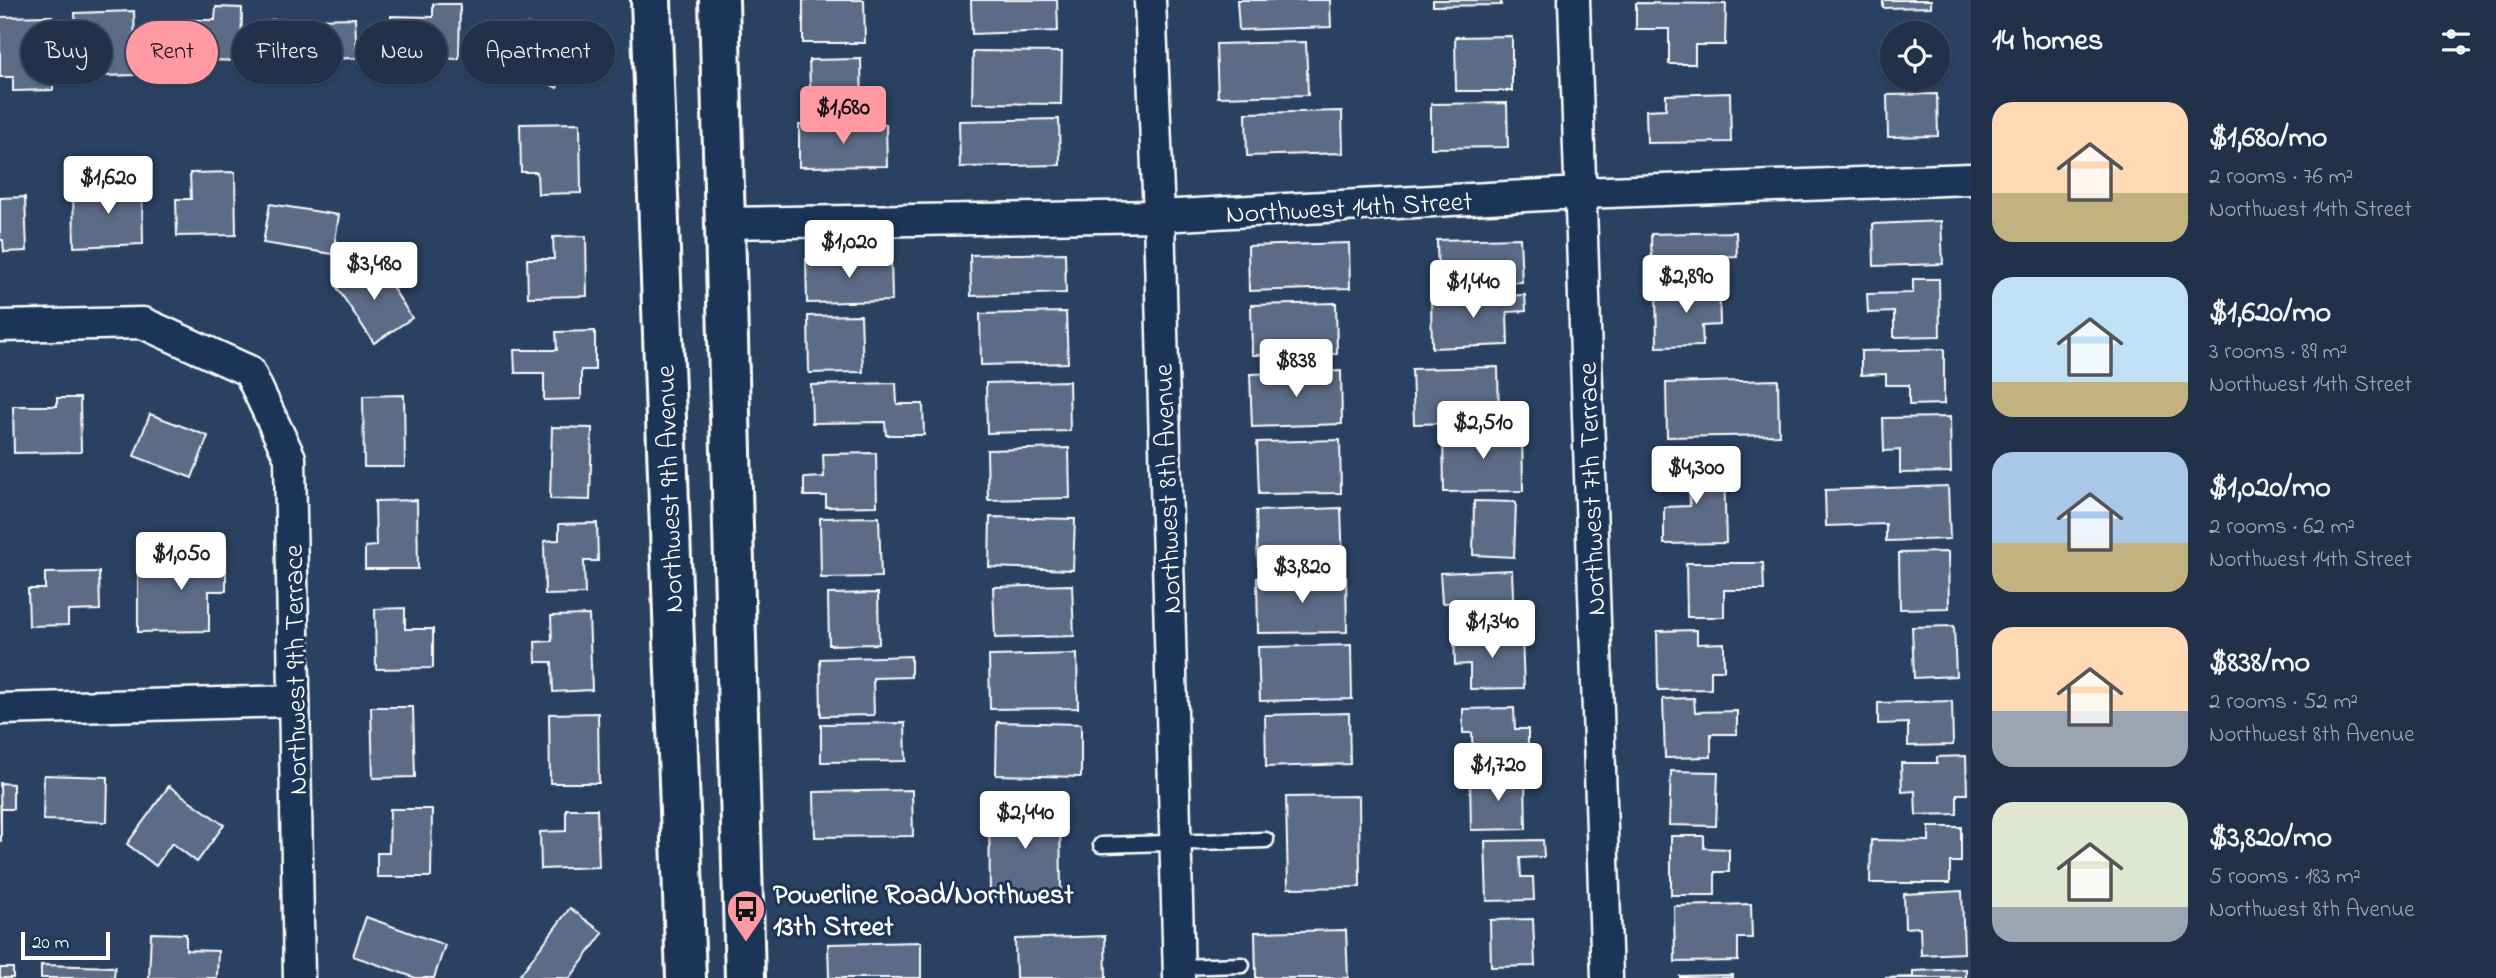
<!DOCTYPE html>
<meta charset="utf-8">
<style>
:root{--surface:#203149;--page:#2d3d53;--text:#f1f3f6;--muted:#a2a9b4;--line:#3d4c61;--accent:#ff9aa2}
body{margin:0;font-family:"Indie Flower",sans-serif;background:var(--page);color:var(--text);height:100vh;display:flex;flex-direction:column;font-size:26px;white-space:nowrap}
*{box-sizing:border-box;margin:0}
p{font-size:23px;color:var(--muted)}
.icon{flex:none;width:38px;height:38px;fill:none;stroke:currentColor;stroke-width:2;stroke-linecap:round;stroke-linejoin:round}
.map{position:relative;flex:1;overflow:hidden}
.panel{display:flex;flex-direction:column;background:var(--surface);width:525px}
.panel>*{flex:none}
.guide{position:absolute;left:21px;top:21px;width:665px;height:63px;display:flex;gap:14px}
.controls{position:absolute;left:1880px;top:21px;display:grid;gap:14px}
.controls a{display:grid;place-items:center;width:70px;height:70px;border-radius:50%;background:var(--surface);box-shadow:0 2px 5px #0004,0 0 0 2px var(--line);font-size:35px}
.scale{position:absolute;left:21px;bottom:18px;width:89px;box-sizing:border-box;padding-left:7px;border:4px solid #fff;border-top:0;font-size:19px;line-height:24px;white-space:nowrap;color:#fff;-webkit-text-stroke:5px #1d3557;paint-order:stroke}
.price{position:absolute;translate:-50% -60px;padding:0 16px;border-radius:7px;background:#fff;color:#222;font-size:23px;line-height:46px;filter:drop-shadow(0 2px 4px #0008)}
.price::after{content:'';position:absolute;left:50%;top:42px;width:21px;height:16px;margin-left:-10px;background:inherit;clip-path:polygon(0 0,100% 0,50% 100%)}
.price.on{background:var(--accent);color:#111}
ul{padding:0;list-style:none}
li{display:flex;align-items:center;gap:21px;height:175px;padding:0 21px}
li span{display:grid;place-items:center;flex:none;width:196px;height:140px;border-radius:21px;color:#555}
li>.icon{margin-inline-start:auto}
span .icon{width:84px;height:84px;fill:#fffc;stroke-width:1}
li b{font-size:30px}
h2{display:flex;justify-content:space-between;align-items:center;height:84px;padding:0 21px;font-size:30px}
.pill{padding:0 24px;border-radius:32px;background:var(--surface);box-shadow:0 2px 5px #0004,0 0 0 2px var(--line);font-size:24px;line-height:63px}
.pill.on{background:var(--accent);color:#111}
main{display:flex;flex:1;min-height:0}
.map>svg:first-child{display:block}
.building{fill:#5b6c86;stroke:#fff;stroke-width:2}
.lines{fill:none;stroke-linecap:round;stroke-linejoin:round}
.lane-casing{stroke:#fff;stroke-width:19}
.street-casing{stroke:#fff;stroke-width:35}
.secondary-casing{stroke:#fff;stroke-width:44}
.lane{stroke:#1d3557;stroke-width:14}
.street{stroke:#1d3557;stroke-width:30}
.secondary{stroke:#1d3557;stroke-width:38}
.labels{text-anchor:middle;stroke-width:6;stroke-linejoin:round;paint-order:stroke}
.street-label{font-size:28px;fill:#fff;stroke:#1d3557}
.poi-label{font-size:28px;font-weight:bold;fill:#fff;stroke:#1d3557;text-anchor:start}
</style>
<main>
<div class="map">
<svg width="1971" height="978" viewBox="0 0 1971 978">
<rect width="100%" height="100%" fill="#2a4161"/>
<filter id="ink" filterUnits="userSpaceOnUse"><feTurbulence type="fractalNoise" baseFrequency=".0143" numOctaves="2"/><feDisplacementMap in="SourceGraphic" scale="14" xChannelSelector="R" yChannelSelector="G"/><feConvolveMatrix kernelMatrix="1 2 1 2 8 2 1 2 1" color-interpolation-filters="sRGB"/></filter>
<g filter="url(#ink)">
<g class="building">
<path d="M803,0H864L865,43H803Z"/>
<path d="M971,0H1057L1058,31L972,34Z"/>
<path d="M1237,0H1330L1331,27L1239,30Z"/>
<path d="M1433,0H1501V5L1433,6Z"/>
<path d="M1883,0H1931V7L1883,8Z"/>
<path d="M1636,3L1726,4L1725,45H1695V64H1669V29H1636Z"/>
<path d="M433,4H460L459,59L434,58V74L409,73V60H391V16L433,17Z"/>
<path d="M216,7L242,8L241,61L173,59L174,20H215Z"/>
<path d="M134,11L136,75L102,76L101,44H76L75,13Z"/>
<path d="M52,16L53,90L13,91V77H0V17Z"/>
<path d="M355,18L357,58L320,59L321,76L271,77L270,20Z"/>
<path d="M527,24L553,37L558,27L582,38L557,88L508,63Z"/>
<path d="M1895,26L1939,27L1938,80L1903,79H1937V33H1895Z"/>
<path d="M1512,36V91H1456L1455,37Z"/>
<path d="M1306,42L1308,95L1218,97L1216,44Z"/>
<path d="M973,51L1062,52L1061,104L972,103Z"/>
<path d="M861,59L862,110L811,111L809,60Z"/>
<path d="M1730,93L1731,142L1647,143L1646,110L1666,109V95Z"/>
<path d="M1937,94L1938,136L1888,137L1887,95Z"/>
<path d="M1507,103L1508,147L1431,148V104Z"/>
<path d="M1342,111L1343,153L1247,156L1246,113Z"/>
<path d="M1059,119L1060,165L960,167L959,121Z"/>
<path d="M580,123L581,193L538,194L537,172H521L520,124Z"/>
<path d="M886,124L887,166L799,167V125Z"/>
<path d="M235,172L236,235L177,236L176,199H191L190,173Z"/>
<path d="M142,185L143,244L74,247L73,187Z"/>
<path d="M25,197L27,251L4,252L3,240H0V198Z"/>
<path d="M270,204L339,215L333,254L263,243Z"/>
<path d="M1941,221L1943,264L1874,266L1873,224Z"/>
<path d="M1736,232L1737,256L1712,257V273L1652,275L1651,234Z"/>
<path d="M586,236L587,296L528,297L527,259H554L553,237Z"/>
<path d="M1520,238L1522,282L1438,284L1437,240Z"/>
<path d="M1349,243L1350,288L1249,291L1248,246Z"/>
<path d="M1065,253L1066,293L971,296L970,255Z"/>
<path d="M891,256L892,301L807,303L806,259Z"/>
<path d="M375,260L412,318L374,343L336,286Z"/>
<path d="M1913,279H1939L1940,336L1894,337V312L1868,313L1867,294L1913,293Z"/>
<path d="M1719,287L1720,325L1702,326L1703,346L1657,347L1656,288Z"/>
<path d="M1525,295L1526,311L1507,312L1508,345L1432,348L1431,298Z"/>
<path d="M1336,303L1337,354L1252,355L1251,305Z"/>
<path d="M1066,312L1068,363L981,365L980,314Z"/>
<path d="M861,315L863,372L809,373L808,316Z"/>
<path d="M595,331V370H581V399L544,400V373H515L514,350H557L556,332Z"/>
<path d="M1944,349V404L1909,405V385H1886V374L1861,375V351Z"/>
<path d="M1498,367L1499,422L1414,424L1412,369Z"/>
<path d="M1341,371L1342,424L1252,427L1250,374Z"/>
<path d="M1778,380L1779,435L1667,437L1666,383Z"/>
<path d="M1069,381L1070,431L987,433L986,383Z"/>
<path d="M896,383L897,404H923L924,435H886L885,422L812,423L811,385Z"/>
<path d="M404,395L405,467H364L363,396Z"/>
<path d="M57,398H80L81,452L14,453L13,406H57Z"/>
<path d="M150,414L208,436L192,478L134,456Z"/>
<path d="M1950,417L1951,472L1900,473V450L1884,451L1883,418Z"/>
<path d="M552,427L592,428L590,500L550,499Z"/>
<path d="M1522,429L1523,491L1444,492L1443,430Z"/>
<path d="M1340,440L1341,493L1259,494L1257,442Z"/>
<path d="M1069,448L1070,498L988,500L987,450Z"/>
<path d="M876,453L877,506L826,507V496H804V478L824,477L823,454Z"/>
<path d="M1724,466L1726,543L1664,544V507L1690,506L1689,484H1659L1658,467Z"/>
<path d="M1948,486L1950,539L1886,541V524L1826,526L1825,490Z"/>
<path d="M417,500L418,569H365V547L376,546L375,501Z"/>
<path d="M1474,501L1516,502L1514,557L1473,555Z"/>
<path d="M1341,508L1343,563L1258,566L1256,511Z"/>
<path d="M879,517L881,577L821,578L820,518Z"/>
<path d="M990,517L1075,519L1073,570L989,567Z"/>
<path d="M597,523L598,561H584L585,594L545,595L544,541L559,540V524Z"/>
<path d="M185,546H226V591H209V631L138,632V568H185Z"/>
<path d="M1948,552L1949,608L1900,609L1899,553Z"/>
<path d="M1686,563H1763L1764,590H1724V617H1687Z"/>
<path d="M1512,570L1514,623L1476,625L1475,602L1442,603L1440,573Z"/>
<path d="M99,572L100,610L68,611V625L29,626L28,589H45V573Z"/>
<path d="M1346,577L1347,632L1258,633L1257,578Z"/>
<path d="M1072,585L1074,636L995,638L993,587Z"/>
<path d="M878,593L879,644L829,645L828,594Z"/>
<path d="M405,608V629H433V668L376,669L375,609Z"/>
<path d="M589,615L592,690L553,692L552,662H536L535,642L552,641L551,616Z"/>
<path d="M1954,626L1956,676L1914,678L1912,627Z"/>
<path d="M1697,630V644L1724,643V670H1711V689L1658,690L1657,631Z"/>
<path d="M1522,634L1524,688L1470,689V664L1455,665L1454,636Z"/>
<path d="M1351,645L1352,699L1260,701L1258,647Z"/>
<path d="M1077,654L1078,708L990,709L989,656Z"/>
<path d="M911,656V677L873,678L874,715L821,716L820,659Z"/>
<path d="M1694,698L1695,712L1737,711V734H1711V757L1665,758L1663,699Z"/>
<path d="M1952,701L1953,745L1908,746V723L1878,724V703Z"/>
<path d="M371,707H413L415,777L373,778Z"/>
<path d="M1514,708L1515,729H1528V746H1517V762L1473,763L1472,733H1463V709Z"/>
<path d="M598,713L599,783H550L549,714Z"/>
<path d="M1349,713L1350,764L1266,767L1265,715Z"/>
<path d="M997,722L1081,724V777L996,775Z"/>
<path d="M905,723L906,761L821,762V724Z"/>
<path d="M1966,756L1967,794H1957V814L1916,815L1915,791L1902,792L1901,763H1937V757Z"/>
<path d="M1671,771L1718,772L1716,826L1669,825Z"/>
<path d="M44,775L108,777L107,822L43,820Z"/>
<path d="M1525,775L1526,829L1471,830L1470,776Z"/>
<path d="M0,783L13,784V809H1V842Z"/>
<path d="M169,786L224,825L197,862L172,843L156,866L127,844Z"/>
<path d="M912,790L913,836L815,837L814,792Z"/>
<path d="M1359,796L1360,887L1288,888L1286,797Z"/>
<path d="M1060,805L1061,896L990,897L989,806Z"/>
<path d="M390,809H432L431,877H377V853H389Z"/>
<path d="M566,809H597L599,867L541,869L540,832L566,831Z"/>
<path d="M1929,827H1961V862H1950V883H1870L1871,840L1929,841Z"/>
<path d="M1671,836H1704V848L1729,849V872H1715V895H1671Z"/>
<path d="M1543,840L1544,857L1520,858L1521,877H1533L1534,900L1487,901L1485,841Z"/>
<path d="M1962,891L1964,953L1921,955L1920,927L1905,928L1904,894Z"/>
<path d="M1751,904L1752,938H1738V961L1675,962L1674,906Z"/>
<path d="M570,908L603,933L570,978H524L520,975Z"/>
<path d="M366,917L445,945L434,978H416L353,956Z"/>
<path d="M1533,919L1535,966L1491,967L1490,920Z"/>
<path d="M1346,930L1348,978H1256L1255,932Z"/>
<path d="M151,933L186,934V950L218,951L217,978H149Z"/>
<path d="M1105,936L1106,978H1016L1015,939Z"/>
<path d="M921,942V978H829L828,944Z"/>
<path d="M41,965L115,967L114,978H41Z"/>
<rect x="0" y="968" width="13" height="10"/>
<path d="M1966,969V978H1884L1913,977V971Z"/>
<path d="M1732,975V978H1680V976Z"/>
</g>
<g class="lines">
<g class="lane-casing">
<g id="lane">
<path d="M1101,845L1266,840"/>
<path d="M1178,967L1242,965"/>
</g>
</g>
<g class="street-casing">
<g id="street">
<path d="M1150,0L1159,216L1179,978"/>
<path d="M1574,0L1607,978"/>
<path d="M726,223L1159,216L1580,193L1971,179"/>
<path d="M0,326L143,323L249,371L290,458L299,978"/>
<path d="M0,709L294,701"/>
</g>
</g>
<g class="secondary-casing">
<g id="secondary">
<path d="M651,0L686,978"/>
<path d="M719,0L745,978"/>
</g>
</g>
<use href="#lane" class="lane"/>
<use href="#street" class="street"/>
<use href="#secondary" class="secondary"/>
</g>
</g>
<defs>
<g id="bus-pin" transform="scale(2.0125)"><path d="M0 17L-7.5 6A9.5 9.5 0 1 1 7.5 6Z" fill="#ff9aa2" stroke="#1d3557"/><path d="M-5-6H5V4H4V6H2V4H-2V6H-4V4H-5ZM-3.5-4V0h7V-4ZM-3.5 1.2v1.5H-2V1.2ZM2 1.2v1.5H3.5V1.2Z" fill="#111"/></g>
</defs>
<g fill-rule="evenodd">
<use href="#bus-pin" x="746" y="909"/>
</g>
<g class="labels">
<g class="street-label">
<text transform="translate(1349 206) rotate(-3)" y="10">Northwest 14th Street</text>
<text transform="translate(668 489) rotate(-92)" y="10">Northwest 9th Avenue</text>
<text transform="translate(1166 489) rotate(-92)" y="10">Northwest 8th Avenue</text>
<text transform="translate(1590 489) rotate(-92)" y="10">Northwest 7th Terrace</text>
<text transform="translate(294 670) rotate(-91)" y="10">Northwest 9th Terrace</text>
</g>
<g class="poi-label">
<text x="773" y="903">Powerline Road/Northwest<tspan x="773" dy="32">13th Street</tspan></text>
</g>
</g>
</svg>
<div class="controls">
<a><svg class="icon" aria-label="locate" viewBox="0 0 24 24"><circle cx="12" cy="12" r="6"/><path d="M12 2v4M12 18v4M2 12h4M18 12h4"/></svg></a>
</div>
<div class="scale">20 m</div>
<b class="price on" style="left:843px;top:146px">$1,680</b>
<b class="price" style="left:108px;top:216px">$1,620</b>
<b class="price" style="left:849px;top:280px">$1,020</b>
<b class="price" style="left:374px;top:302px">$3,480</b>
<b class="price" style="left:1686px;top:315px">$2,890</b>
<b class="price" style="left:1473px;top:320px">$1,440</b>
<b class="price" style="left:1296px;top:399px">$838</b>
<b class="price" style="left:1483px;top:461px">$2,510</b>
<b class="price" style="left:1696px;top:506px">$4,300</b>
<b class="price" style="left:181px;top:592px">$1,050</b>
<b class="price" style="left:1302px;top:605px">$3,820</b>
<b class="price" style="left:1492px;top:660px">$1,340</b>
<b class="price" style="left:1498px;top:803px">$1,720</b>
<b class="price" style="left:1025px;top:851px">$2,440</b>
<div class="guide">
<a class="pill">Buy</a>
<a class="pill on">Rent</a>
<a class="pill">Filters</a>
<a class="pill">New</a>
<a class="pill">Apartment</a>
</div>
</div>
<section class="panel">
<h2>14 homes<svg class="icon" aria-label="filters" viewBox="0 0 24 24"><path d="M4 7h16M4 17h16"/><circle cx="9" cy="7" r="2"/><circle cx="15" cy="17" r="2"/></svg></h2>
<ul>
<li><span style="background:linear-gradient(#ffd9b3 65%,#c2b280 0)"><svg class="icon" aria-label="home" viewBox="0 0 24 24"><path d="M3 11l9-7 9 7M6 9v11h12V9"/></svg></span><div><b>$1,680/mo</b><p>2 rooms · 76 m²</p><p>Northwest 14th Street</p></div></li>
<li><span style="background:linear-gradient(#bfe0f5 75%,#c2b280 0)"><svg class="icon" aria-label="home" viewBox="0 0 24 24"><path d="M3 11l9-7 9 7M6 9v11h12V9"/></svg></span><div><b>$1,620/mo</b><p>3 rooms · 89 m²</p><p>Northwest 14th Street</p></div></li>
<li><span style="background:linear-gradient(#a9c7e8 65%,#c2b280 0)"><svg class="icon" aria-label="home" viewBox="0 0 24 24"><path d="M3 11l9-7 9 7M6 9v11h12V9"/></svg></span><div><b>$1,020/mo</b><p>2 rooms · 62 m²</p><p>Northwest 14th Street</p></div></li>
<li><span style="background:linear-gradient(#ffd9b3 60%,#9aa5b1 0)"><svg class="icon" aria-label="home" viewBox="0 0 24 24"><path d="M3 11l9-7 9 7M6 9v11h12V9"/></svg></span><div><b>$838/mo</b><p>2 rooms · 52 m²</p><p>Northwest 8th Avenue</p></div></li>
<li><span style="background:linear-gradient(#dfe7d0 75%,#9aa5b1 0)"><svg class="icon" aria-label="home" viewBox="0 0 24 24"><path d="M3 11l9-7 9 7M6 9v11h12V9"/></svg></span><div><b>$3,820/mo</b><p>5 rooms · 183 m²</p><p>Northwest 8th Avenue</p></div></li>
</ul>
</section>
</main>
